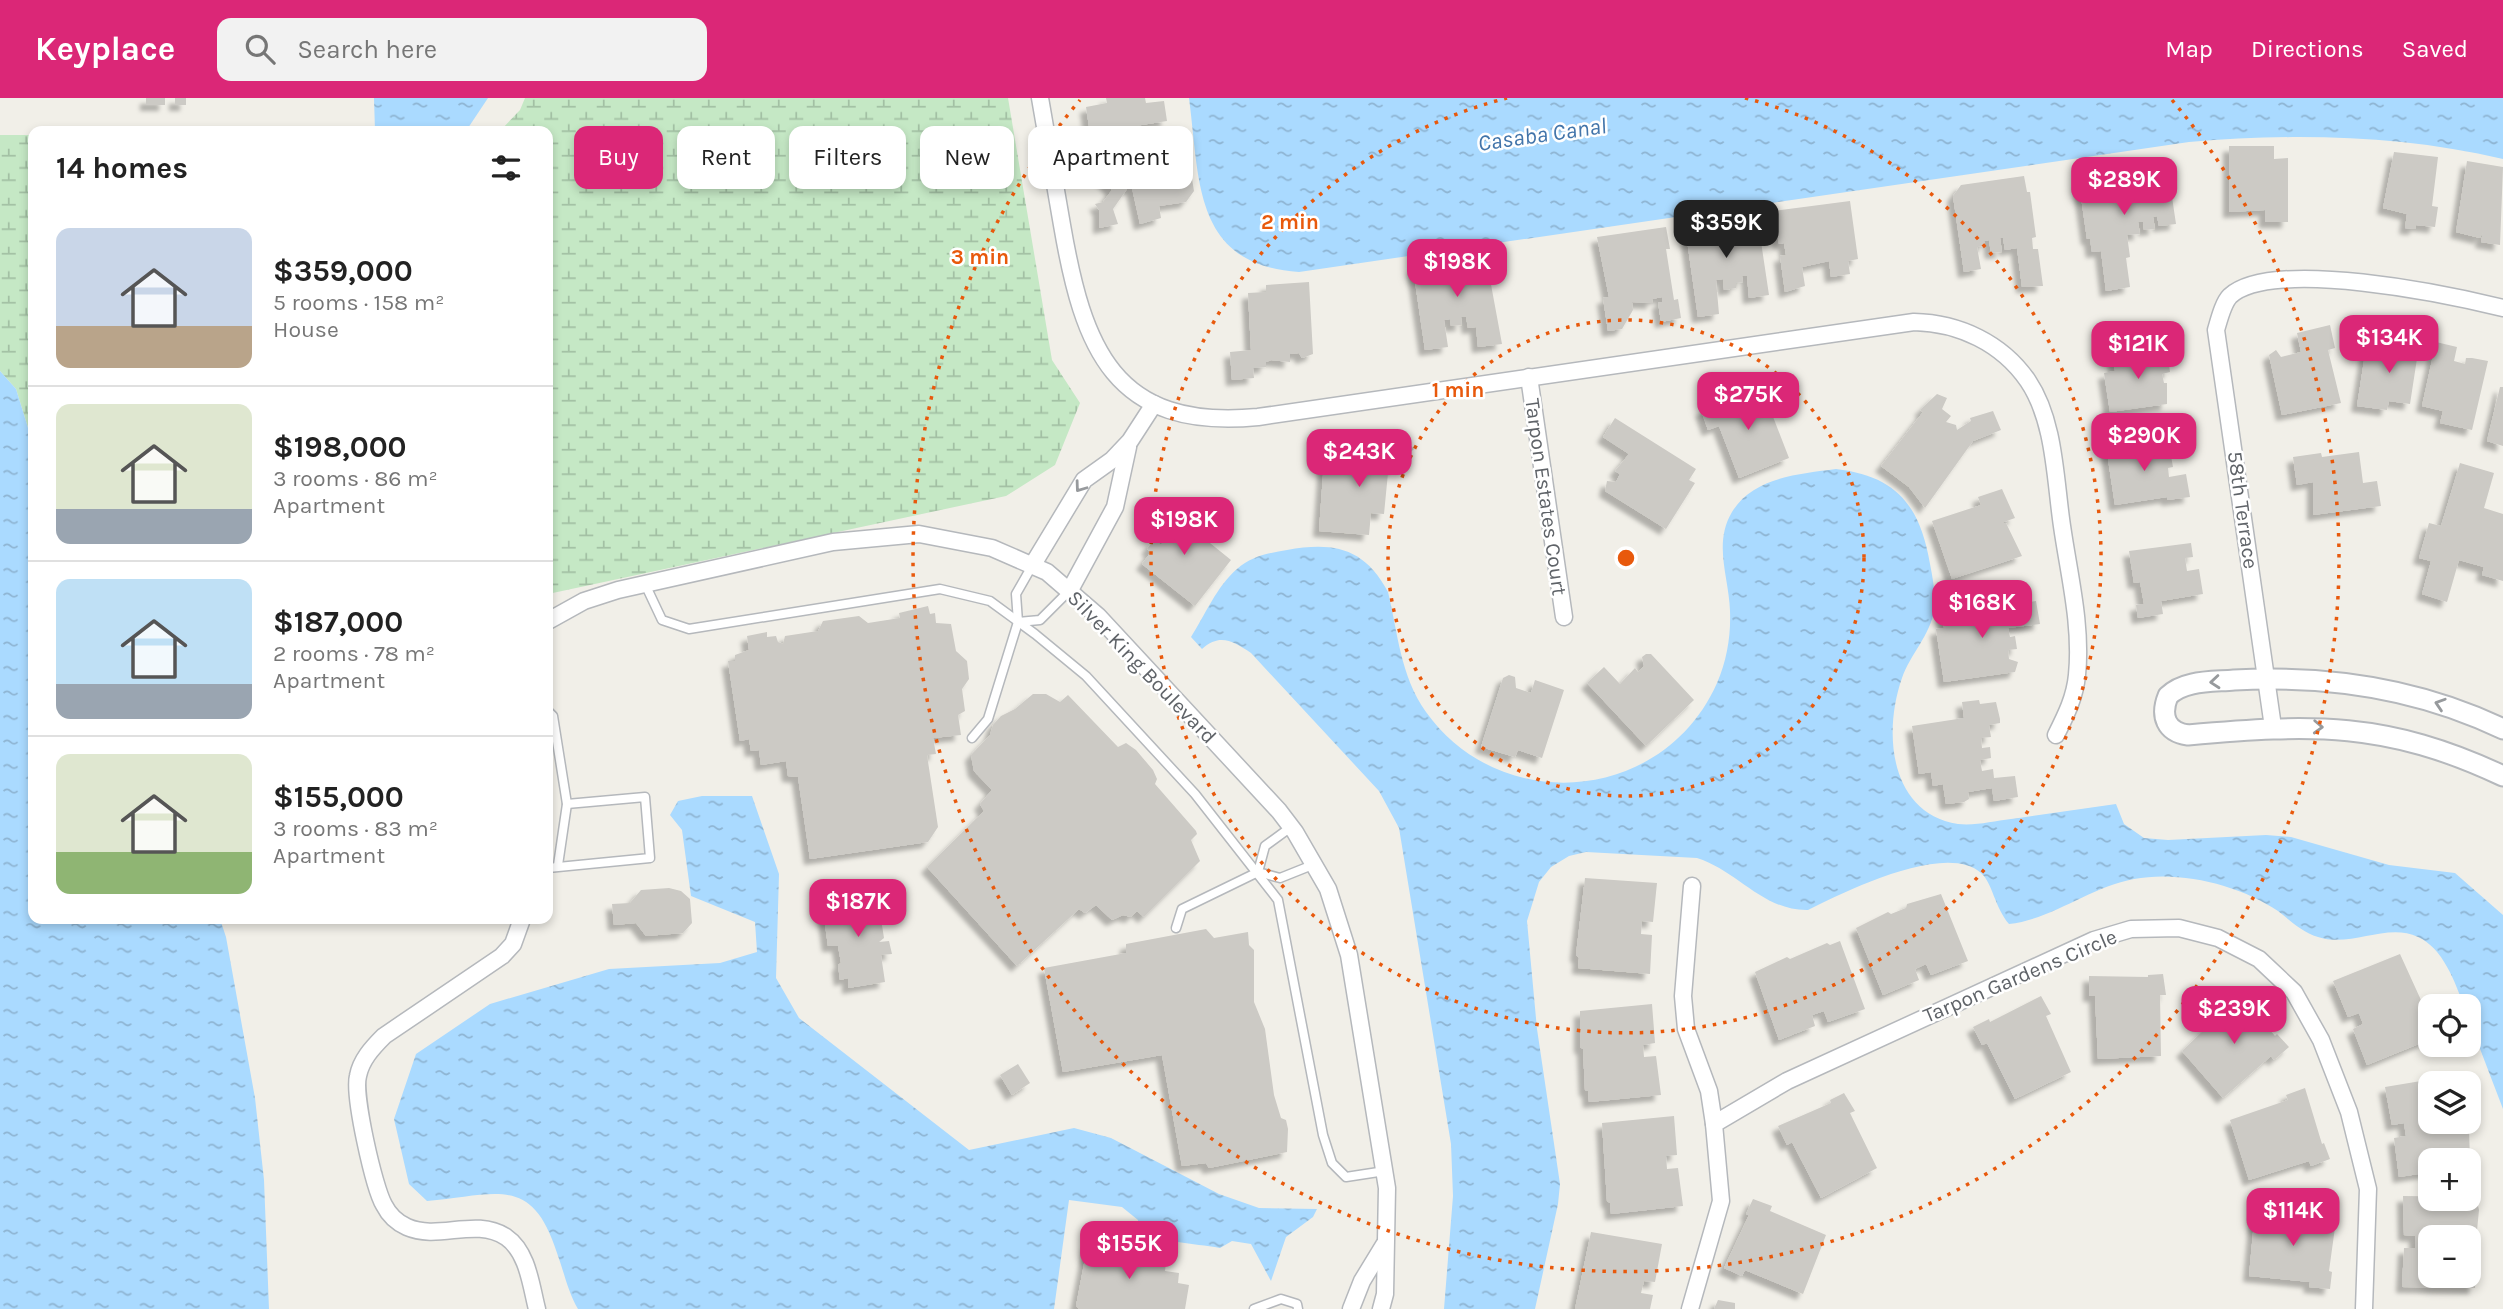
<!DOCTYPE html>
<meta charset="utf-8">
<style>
:root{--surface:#fff;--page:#f2f2f2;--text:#222;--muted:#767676;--line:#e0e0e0;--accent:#db2777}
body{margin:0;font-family:Karla,sans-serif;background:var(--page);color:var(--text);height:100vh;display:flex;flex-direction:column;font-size:26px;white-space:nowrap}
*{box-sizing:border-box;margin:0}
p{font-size:23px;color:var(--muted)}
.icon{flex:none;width:38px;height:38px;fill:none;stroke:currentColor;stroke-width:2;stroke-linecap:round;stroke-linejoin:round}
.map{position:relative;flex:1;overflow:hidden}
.drawer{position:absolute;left:28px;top:28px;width:525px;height:798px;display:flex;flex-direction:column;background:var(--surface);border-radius:14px;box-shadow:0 4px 10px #0003}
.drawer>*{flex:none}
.hud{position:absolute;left:574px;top:28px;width:665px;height:63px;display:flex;gap:14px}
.controls{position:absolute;left:2418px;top:896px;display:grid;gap:14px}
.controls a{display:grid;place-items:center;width:63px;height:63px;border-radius:14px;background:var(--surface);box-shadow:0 4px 10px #0003;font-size:35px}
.price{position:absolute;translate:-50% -60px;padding:0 16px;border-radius:14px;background:var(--accent);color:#fff;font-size:23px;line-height:46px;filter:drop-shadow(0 2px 4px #0008)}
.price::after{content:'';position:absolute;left:50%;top:42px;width:21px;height:16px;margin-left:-10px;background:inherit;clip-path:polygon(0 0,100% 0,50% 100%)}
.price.selected{background:#222;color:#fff}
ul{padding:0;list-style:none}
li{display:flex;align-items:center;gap:21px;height:175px;padding:0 28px}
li+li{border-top:2px solid var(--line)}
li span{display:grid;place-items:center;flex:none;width:196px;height:140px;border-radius:14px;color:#555}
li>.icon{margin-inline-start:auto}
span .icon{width:84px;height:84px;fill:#fffc;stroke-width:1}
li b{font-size:30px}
h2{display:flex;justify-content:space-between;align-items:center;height:84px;padding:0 28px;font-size:30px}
.tag{padding:0 24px;border-radius:14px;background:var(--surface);box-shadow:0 4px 10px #0003;font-size:24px;line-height:63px}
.tag.selected{background:var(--accent);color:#fff}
header{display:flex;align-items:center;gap:42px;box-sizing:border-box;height:98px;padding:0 35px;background:var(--accent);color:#fff}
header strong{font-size:33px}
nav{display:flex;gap:38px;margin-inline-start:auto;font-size:24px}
.search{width:490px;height:63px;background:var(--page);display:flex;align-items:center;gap:18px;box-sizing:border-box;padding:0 24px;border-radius:14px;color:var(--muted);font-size:26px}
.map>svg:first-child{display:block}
.wetland{fill:url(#wetland-marsh)}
.water{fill:url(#water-ripples)}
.building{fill:#cccac5;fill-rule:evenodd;filter:url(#shadow)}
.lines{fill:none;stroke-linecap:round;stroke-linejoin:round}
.service-casing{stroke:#b5b8bc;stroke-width:11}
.minor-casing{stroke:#b5b8bc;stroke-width:19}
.tertiary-casing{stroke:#b5b8bc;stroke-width:23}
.service{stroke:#fff;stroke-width:8}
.minor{stroke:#fff;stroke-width:16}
.tertiary{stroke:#fff;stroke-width:19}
.oneway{stroke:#979a9d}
.ring{fill:none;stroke:#e8590c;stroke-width:3.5;stroke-dasharray:3.5 7}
.labels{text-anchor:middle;stroke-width:5;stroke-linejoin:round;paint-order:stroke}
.street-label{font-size:21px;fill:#5f6368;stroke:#fff}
.water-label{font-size:23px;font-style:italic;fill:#4174aa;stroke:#fff}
.centre{fill:#e8590c;stroke:#fff;stroke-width:3.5}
.ring-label{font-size:21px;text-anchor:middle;font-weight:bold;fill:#e8590c;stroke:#fff;stroke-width:5;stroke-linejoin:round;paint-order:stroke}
</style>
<header>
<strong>Keyplace</strong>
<div class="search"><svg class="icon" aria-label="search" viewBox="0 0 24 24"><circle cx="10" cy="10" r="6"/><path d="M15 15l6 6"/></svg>Search here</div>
<nav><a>Map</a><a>Directions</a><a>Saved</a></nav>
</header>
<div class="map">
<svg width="2503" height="1211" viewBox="0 0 2503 1211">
<defs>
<pattern id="wetland-marsh" width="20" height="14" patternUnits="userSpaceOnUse" patternTransform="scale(1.75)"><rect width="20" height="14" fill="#c5e8c5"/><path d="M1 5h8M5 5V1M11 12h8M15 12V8" fill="none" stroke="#a3c0a4"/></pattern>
<pattern id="water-ripples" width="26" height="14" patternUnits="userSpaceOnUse" patternTransform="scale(1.75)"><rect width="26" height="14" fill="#aadaff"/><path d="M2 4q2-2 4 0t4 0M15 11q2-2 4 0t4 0" fill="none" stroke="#8eb4d2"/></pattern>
<filter id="shadow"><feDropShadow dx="-6" dy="6" stdDeviation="2" flood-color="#0004"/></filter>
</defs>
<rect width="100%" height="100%" fill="#f1efe8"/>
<g class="wetland">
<path d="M525,0H1008L1052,262L1080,305L1055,367L1006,398L548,496V33H500L520,12Z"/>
<path d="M0,37H33V346L16,291L0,273Z"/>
</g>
<g class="water">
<path d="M488,0L466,33H375L374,0Z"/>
<path d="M1189,0H2503V61C2401,37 2293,35 2189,44L1299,174C1193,167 1200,83 1189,0Z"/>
<path d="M0,273L16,291L33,346V821H220L226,839L255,1000L264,1082L269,1211H0Z"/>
<path d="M1836,371C1896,378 1920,407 1930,466C1933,481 1936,498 1934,513C1930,537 1910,557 1902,580C1883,634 1889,715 1958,726C1975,728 1994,723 2011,721C2046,716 2081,711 2116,706L2124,726L2144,740L2168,742L2266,737L2291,739L2389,767L2455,775L2503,817V1011L2469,922V908H2464C2455,884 2443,850 2418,839C2387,824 2351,850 2318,839C2302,834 2291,823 2278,813C2240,787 2180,772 2134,781C2090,789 2053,821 2009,826C1995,810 1992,784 1981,775C1946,743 1844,794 1808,812C1763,813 1738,773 1697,760L1586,754L1569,758L1551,769L1539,784L1527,823L1537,931L1560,1086L1558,1106L1535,1211H1444L1453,1098L1451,1046L1399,730L1379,693L1251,555C1233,543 1220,535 1202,551L1191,539C1205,517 1217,488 1237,471C1251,458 1269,455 1287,452C1333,444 1364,449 1388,494C1398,535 1400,577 1426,614C1501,719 1664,705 1717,585C1727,562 1731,537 1730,513C1729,479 1713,446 1732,414C1753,379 1799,376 1836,371Z"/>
<path d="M702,698H752L779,776L776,880L799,920L969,1052L1074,1030L1111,1040L1219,1096L1259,1110L1317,1111L1313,1119L1286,1139L1271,1183L1251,1146L1232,1143L1220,1150C1192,1145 1163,1145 1138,1132V1122L1122,1109L1069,1102L1054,1211H578C568,1194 564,1174 557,1155C532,1076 496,1097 427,1103L409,1086L394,1021L416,956L490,906L609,871L720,865L757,854L755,824L691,798L682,732L670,717L678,703Z"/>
</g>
<g class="building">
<rect x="146" y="0" width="19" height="7"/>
<rect x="175" y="0" width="11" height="7"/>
<path d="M1106,0H1145L1146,5L1164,3L1167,23L1090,35L1086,9L1107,5Z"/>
<path d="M1184,32L1194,93L1186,104L1159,108L1161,120L1140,126L1132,90L1127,91L1113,111L1118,126L1099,130V112L1095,106L1103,104L1112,92L1099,78L1097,67L1099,65H1094L1092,57L1096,53L1100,50L1139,43L1138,39Z"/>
<path d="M2229,48H2274V61L2288,60V124H2265V112L2229,114Z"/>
<path d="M2394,54L2438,59L2432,108L2438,109L2435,129L2416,127L2415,131L2405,130L2407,116L2383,110Z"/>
<path d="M2467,63L2503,69L2500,147L2481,144L2483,133L2480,140L2456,134Z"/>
<path d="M2168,72L2176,126L2159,128L2157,118L2153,119L2155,131L2144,132L2143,124H2138L2140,136L2127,137L2130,159L2126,160L2130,189L2106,193L2101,153L2092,154L2090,141H2087L2079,85Z"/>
<path d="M2024,78L2027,94H2030L2036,139L2032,140L2033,151H2038L2043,188L2022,189L2017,150L2005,152L2003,140H2000L2002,154L1991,155L1989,142L1984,143L1985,148L1977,149L1981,171L1964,174L1953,98L1961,87Z"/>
<path d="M1850,103L1858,161L1848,163L1850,176L1831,179L1829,163L1802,169L1805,188L1785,194L1780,158L1786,157L1784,145L1779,146L1774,113Z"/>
<path d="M1757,117L1769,197L1749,200L1747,178H1742L1743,184L1736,185V190L1724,192L1723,181L1716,182L1719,216L1698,219L1686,135L1690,127Z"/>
<path d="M1666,129L1670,151H1666L1674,202L1678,201L1681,220L1661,224L1658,204H1662V199L1652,201L1653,205L1632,204L1633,212L1622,231L1608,233L1603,200L1609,199L1597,139Z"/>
<path d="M1485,154L1502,246L1478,249L1476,229L1468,230L1466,219H1461L1462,227L1451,228L1450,221L1444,222L1448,249L1425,252L1413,170L1428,167V163Z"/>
<path d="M1309,184L1313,256L1302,260L1299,255L1290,256V264L1271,262L1266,264V269L1253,270L1254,280L1232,282L1230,254L1251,252L1248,195L1266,194V187Z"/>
<path d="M2330,227L2335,250L2328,252L2341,305L2282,317L2269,257L2276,252L2281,259L2301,254L2297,235Z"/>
<path d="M2400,238L2420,241L2410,306L2389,303L2387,312L2357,308L2366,250L2397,255Z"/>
<path d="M2436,244L2457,249L2454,263L2465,266L2466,260H2472L2488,263L2472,332L2440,325L2443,313L2422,308Z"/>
<path d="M2167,251L2170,274L2162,276L2164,285H2167V306L2110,314L2104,275L2115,273L2113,259Z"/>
<path d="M2500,289H2503V348L2487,343Z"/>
<path d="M1748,292L1751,298L1763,293L1789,360L1739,380L1719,328L1708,332L1701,312Z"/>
<path d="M1937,296L1947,300L1942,311L1951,318L1946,324L1956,327L1957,332L1971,323L1970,320L1993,313L2001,332L1973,343L1925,410L1909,389L1881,368L1923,314L1920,312Z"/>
<path d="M1615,320L1696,371L1689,382L1695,385L1666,431L1605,393L1607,383L1616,384L1620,376L1615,373L1629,356L1603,339Z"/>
<path d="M1399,334L1414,351L1388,375L1384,416L1371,415L1369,437L1319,433L1324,363L1337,361L1339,367H1347L1348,359L1368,364L1379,350Z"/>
<path d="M2163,339L2166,359L2171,358L2173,369L2168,370L2169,379L2186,376L2190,399L2167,402V399L2115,407L2106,348Z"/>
<path d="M2359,354L2363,385L2377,383L2381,408L2313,417V384L2297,387L2293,359L2321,355L2322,359Z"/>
<path d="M2460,365L2494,375L2484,410L2503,416V483L2482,477L2484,469L2459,462L2447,504L2422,496L2431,463L2419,460L2429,425L2441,428Z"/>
<path d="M2002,391L2015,420L2001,425H2006L2022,458L1952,481L1932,423L1981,407L1978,399Z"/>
<path d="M1163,407L1231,462L1195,508L1142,466L1151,454L1147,451L1154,442L1161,447L1164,443L1152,433L1156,429L1149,424Z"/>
<path d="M2191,445L2193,459L2185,460L2187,473L2199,471L2203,496L2161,503L2163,516L2138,520L2136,507L2144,506L2140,484L2134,485L2129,453Z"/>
<path d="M2036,503L2040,526L2008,530L2010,539L2015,538L2017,551L2008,552L2009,561L2018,564L2015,574L1944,584L1936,531L1944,530L1942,517Z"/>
<path d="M928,508L930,516L935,515L936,525L951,526L956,553L967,563L969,581L962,591L965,613L958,617L961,637L933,640L936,656L927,657L938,729L928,744L810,761L798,679L788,678L786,663L761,667L759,652L751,653L749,641L740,643L728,563H735V557L749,552L747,538L767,534V539L776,538L778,544L783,546L785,538L818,533L823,523L859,518L868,525L900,520L899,515Z"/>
<path d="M1646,556H1651L1694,602L1646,648L1587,585L1604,569L1620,586L1635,570L1638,574L1644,568L1642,559Z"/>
<path d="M1509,577L1515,579L1516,590L1531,595L1535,582L1564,592L1542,660L1518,652L1515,659L1481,649L1503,580Z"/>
<path d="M1033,596H1046L1060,604L1068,597L1118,649L1126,645L1136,652L1153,672L1157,681L1155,686L1196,733L1197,736L1191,742L1200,763L1144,819L1137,813L1131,819L1123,817L1112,822L1096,807L1085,815L1079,811L1017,868L927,769L984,713L980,706L992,692L974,673L971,657L990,637L993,627L1001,618L1015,611Z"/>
<path d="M1979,602L1980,606L1996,604L2000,621V625L1989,627L1991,639L1981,640L1982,650L1990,649L1991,660L1980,662L1982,673L1993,671L1994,680L2015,678L2018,699L1994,703L1992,690L1968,694L1969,701L1964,704L1946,706L1943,686L1933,688L1931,674L1919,676L1912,628L1964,620L1962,604Z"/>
<path d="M1585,780L1657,785L1653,824L1642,823L1641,836L1652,837L1650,876L1578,870L1579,860L1576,857Z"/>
<path d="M669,790L681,793L690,801L692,825L683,835L646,838L636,825L614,827L612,806L630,805L641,792Z"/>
<path d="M871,793L874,809L879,808L884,840L879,844L889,843L892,856L881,857L885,884L848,890V880L840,882L838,867L841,865L838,848H828L823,812H836L835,798Z"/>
<path d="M1941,796L1968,863L1931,877L1926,866L1915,871L1919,882L1883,897L1856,830L1888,814L1891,816L1906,810L1907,806Z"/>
<path d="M1206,831L1214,840L1248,834L1249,847L1254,852V904L1265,931L1274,997L1281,1020L1286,1022L1288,1031L1287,1054L1209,1070L1206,1065L1182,1068L1162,957L1063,974L1044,870L1126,855V846Z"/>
<path d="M1840,843L1865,911L1828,924L1824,913L1812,917L1815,928L1779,942L1755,874L1787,859L1790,861L1827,845L1830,847Z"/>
<path d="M2400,856L2431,924V941L2367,967L2353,931L2363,926L2359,915L2348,919L2333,883Z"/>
<path d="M2163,876L2166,897H2160L2161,958L2098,961L2095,898H2089V878L2148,879V877Z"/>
<path d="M2237,893L2275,938L2277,936L2289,949L2274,962L2271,958L2223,1000L2182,953L2226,911L2222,907Z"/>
<path d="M2041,898L2051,916L2046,918L2071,974L2015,1001L1987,945L1982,947L1973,929L1989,921L1990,924Z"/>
<path d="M1652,906L1655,945L1643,947L1644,959L1656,958L1661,997L1589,1004L1588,993L1585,992L1583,951L1580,949V913Z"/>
<path d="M1018,966L1030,985L1012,997L1000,977Z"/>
<path d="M2457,977L2458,985H2431V1024H2464L2469,1032L2470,1062H2431V1074L2399,1079L2394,1040L2406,1038L2404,1025L2392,1027L2385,989Z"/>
<path d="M2305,990L2322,1046L2324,1045L2330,1061L2311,1068L2309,1063L2249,1082L2230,1022L2288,1002L2286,997Z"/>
<path d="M1844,995L1855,1013L1850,1015L1877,1070L1821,1100L1792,1044L1787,1047L1778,1028L1831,1005L1830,1002Z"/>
<path d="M1674,1018L1677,1057L1666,1058L1667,1071L1678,1070L1683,1108L1611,1116L1610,1105L1607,1103L1602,1025Z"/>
<path d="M2403,1098L2476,1099L2479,1112L2475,1153L2478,1155L2475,1190L2402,1189L2404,1150H2415V1138L2404,1137ZM2431,1139H2469V1178H2431Z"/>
<path d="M1753,1101L1772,1108L1770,1113L1826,1137L1803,1196L1745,1172L1742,1178L1724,1170L1749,1117L1746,1116Z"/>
<path d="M2255,1113L2316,1119L2317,1114L2337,1115L2329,1173L2332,1174L2330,1191L2309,1189L2310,1184L2249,1178Z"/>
<path d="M1591,1134L1662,1146L1655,1184L1644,1183L1641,1195L1653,1197L1650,1211H1575Z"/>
<path d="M1088,1145L1167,1158L1165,1173L1179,1175L1178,1185L1189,1187L1185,1211H1079L1076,1208Z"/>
<path d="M1718,1202L1735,1205V1211H1714Z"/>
</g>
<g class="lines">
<g class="service-casing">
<g id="service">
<path d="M1032,468L1016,496L1018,524L1040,522L1069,493"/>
<path d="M645,486L662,522L689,531L940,491L990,503L1035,536L1086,578L1195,696L1278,802L1323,1037L1332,1065L1346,1079L1385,1073"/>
<path d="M548,613L553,618L567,706L558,767"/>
<path d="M972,640L988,621L1018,524"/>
<path d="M1291,729L1265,748L1258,774L1280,780L1315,766"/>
<path d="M548,770L650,760L645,699L567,706"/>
<path d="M1176,830L1182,811L1258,774"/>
<path d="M1254,1211L1281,1201L1297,1206L1298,1211"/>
</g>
</g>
<g class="minor-casing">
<g id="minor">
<path d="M1040,0C1047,42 1055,85 1062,127C1083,249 1113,333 1258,319L1914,224C1959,225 2002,245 2028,283C2055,323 2055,381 2062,428C2069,477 2082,527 2077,577C2075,599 2066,617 2056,637"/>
<path d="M1529,279L1564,519"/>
<path d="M1032,468L1084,382L1112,362L1130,343L1154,306"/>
<path d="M1070,492L1115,409L1128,349"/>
<path d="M548,523L584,503L618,492L833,444L919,436L992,450L1047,474L1098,518L1279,713L1295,734L1328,791L1349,857L1387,1090L1385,1196L1381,1211"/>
<path d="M2273,629L2216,232C2219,222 2223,205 2230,198C2272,159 2450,197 2503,210"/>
<path d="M1692,788L1683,898L1686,931L1709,993L1714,1026"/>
<path d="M522,821L513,846L502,858L384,938C372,950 361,962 358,978C353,997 374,1090 384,1107C389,1117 398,1125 407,1129C439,1143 475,1119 506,1139C528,1154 531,1188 537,1211"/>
<path d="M1351,1211L1362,1183L1384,1147"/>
<path d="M1690,1211L1721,1103L1714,1026L1787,983L2094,842L2131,831L2179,830L2218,840L2259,861L2294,894L2321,942L2349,1014L2368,1091L2364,1211"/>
</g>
</g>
<g class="tertiary-casing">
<path id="tertiary" d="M2503,631C2418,590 2327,577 2234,582C2212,584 2184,582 2168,598C2160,618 2166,634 2188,637C2312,626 2386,623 2503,678"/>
</g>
<use href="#service" class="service"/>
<use href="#minor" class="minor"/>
<use href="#tertiary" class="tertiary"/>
</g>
<defs><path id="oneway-chevron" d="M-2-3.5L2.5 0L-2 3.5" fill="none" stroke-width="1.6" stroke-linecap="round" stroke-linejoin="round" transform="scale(1.75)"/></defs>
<g class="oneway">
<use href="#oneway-chevron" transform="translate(1080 389) rotate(126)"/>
<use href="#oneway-chevron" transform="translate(2215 584) rotate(175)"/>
<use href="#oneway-chevron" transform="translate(2440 606) rotate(-162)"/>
<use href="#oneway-chevron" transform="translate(2318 629) rotate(2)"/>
</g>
<g class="ring">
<circle cx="1626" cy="460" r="238"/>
<path d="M1745 0A475 475 0 1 1 1507 0"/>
<path d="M2172 2A713 713 0 1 1 1080 2"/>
</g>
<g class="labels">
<g class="street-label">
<text transform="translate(1546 399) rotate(82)" y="7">Tarpon Estates Court</text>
<text transform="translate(2243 412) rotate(82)" y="7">58th Terrace</text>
<text transform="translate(1142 569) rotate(46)" y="7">Silver King Boulevard</text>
<text transform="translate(2020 878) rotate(-23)" y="7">Tarpon Gardens Circle</text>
</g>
<g class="water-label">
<text transform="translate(1542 36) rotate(-8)" y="8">Casaba Canal</text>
</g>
</g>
<circle cx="1626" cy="460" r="10" class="centre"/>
<g class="ring-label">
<text x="1290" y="131">2 min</text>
<text x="980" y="166">3 min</text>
<text x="1458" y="299">1 min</text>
</g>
</svg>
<div class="controls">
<a><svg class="icon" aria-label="locate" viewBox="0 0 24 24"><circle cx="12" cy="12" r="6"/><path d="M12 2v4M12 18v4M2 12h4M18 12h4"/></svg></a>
<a><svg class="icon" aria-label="layers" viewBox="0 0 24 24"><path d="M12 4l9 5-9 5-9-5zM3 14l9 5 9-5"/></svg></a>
<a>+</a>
<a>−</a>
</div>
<b class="price" style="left:2124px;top:119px">$289K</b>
<b class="price selected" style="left:1726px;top:162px">$359K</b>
<b class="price" style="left:1457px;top:201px">$198K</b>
<b class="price" style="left:2389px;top:277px">$134K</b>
<b class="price" style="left:2138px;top:283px">$121K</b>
<b class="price" style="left:1748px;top:334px">$275K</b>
<b class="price" style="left:2144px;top:375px">$290K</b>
<b class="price" style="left:1359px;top:391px">$243K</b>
<b class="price" style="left:1184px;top:459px">$198K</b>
<b class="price" style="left:1982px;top:542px">$168K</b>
<b class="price" style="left:858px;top:841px">$187K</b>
<b class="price" style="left:2234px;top:948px">$239K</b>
<b class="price" style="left:2293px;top:1150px">$114K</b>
<b class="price" style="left:1129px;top:1183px">$155K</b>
<div class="hud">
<a class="tag selected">Buy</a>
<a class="tag">Rent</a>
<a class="tag">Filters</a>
<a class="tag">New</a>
<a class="tag">Apartment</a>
</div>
<section class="drawer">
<h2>14 homes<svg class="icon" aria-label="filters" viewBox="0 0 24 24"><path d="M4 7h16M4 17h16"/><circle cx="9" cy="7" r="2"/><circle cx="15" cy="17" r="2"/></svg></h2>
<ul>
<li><span style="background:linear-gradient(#c9d6e8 70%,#b9a48a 0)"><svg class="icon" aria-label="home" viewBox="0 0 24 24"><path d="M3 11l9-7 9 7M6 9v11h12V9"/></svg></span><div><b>$359,000</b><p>5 rooms · 158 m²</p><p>House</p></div></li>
<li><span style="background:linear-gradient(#dfe7d0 75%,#9aa5b1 0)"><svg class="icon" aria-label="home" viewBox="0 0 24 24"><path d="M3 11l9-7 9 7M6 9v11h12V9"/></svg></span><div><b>$198,000</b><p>3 rooms · 86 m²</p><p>Apartment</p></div></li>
<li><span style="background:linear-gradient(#bfe0f5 75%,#9aa5b1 0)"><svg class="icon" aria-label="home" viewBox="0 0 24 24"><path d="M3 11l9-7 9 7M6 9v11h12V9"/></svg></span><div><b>$187,000</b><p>2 rooms · 78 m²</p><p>Apartment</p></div></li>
<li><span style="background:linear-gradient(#dfe7d0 70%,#8fb573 0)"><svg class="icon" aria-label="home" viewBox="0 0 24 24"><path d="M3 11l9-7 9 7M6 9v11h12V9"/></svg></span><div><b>$155,000</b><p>3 rooms · 83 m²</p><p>Apartment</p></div></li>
</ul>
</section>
</div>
